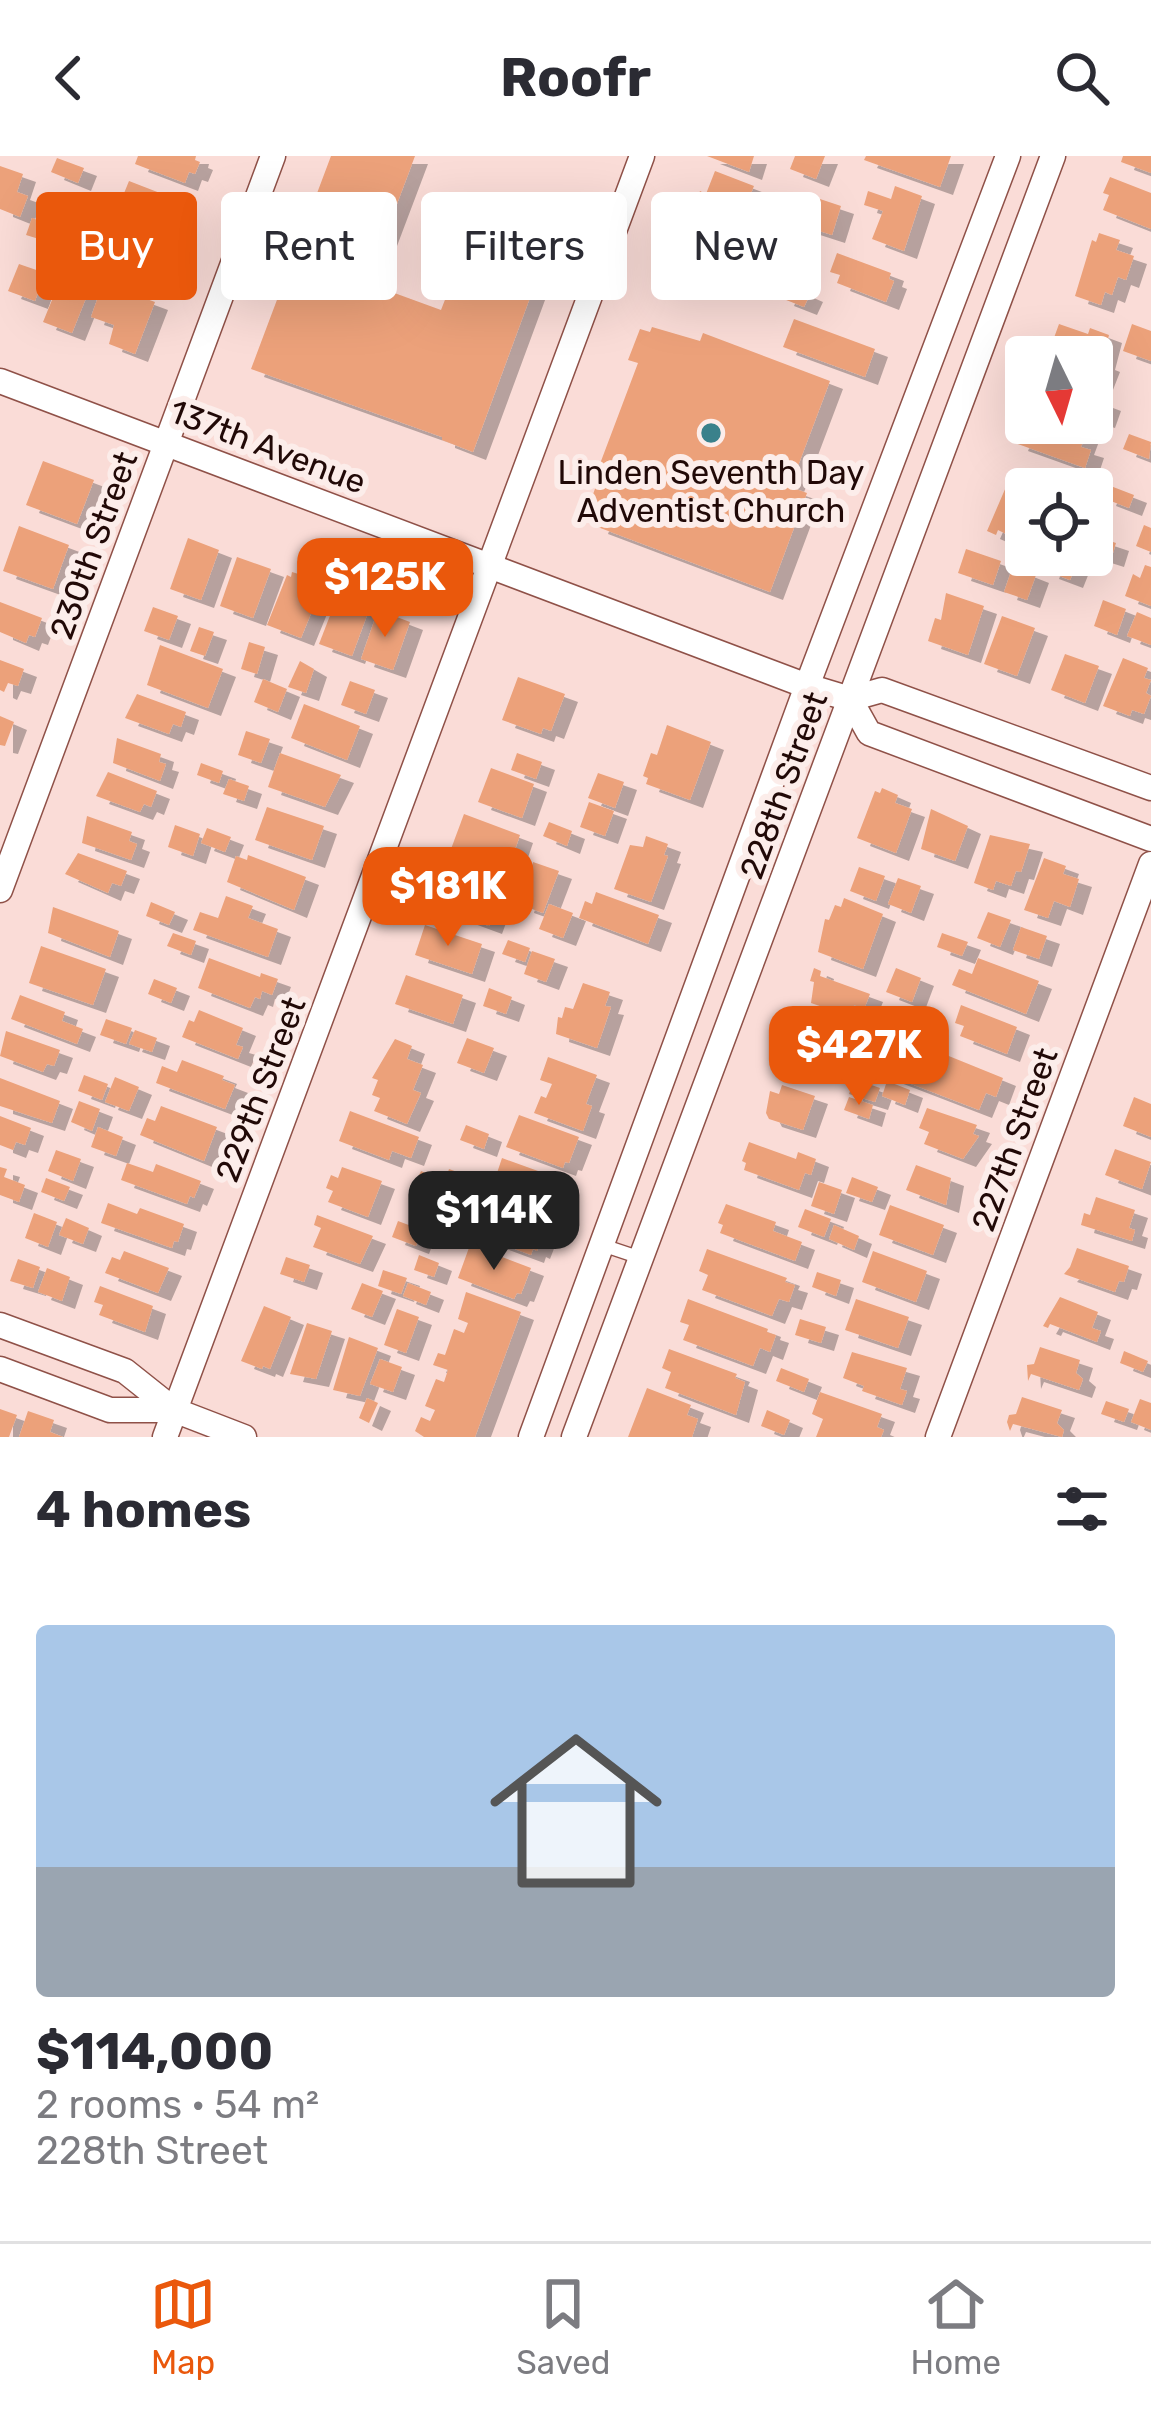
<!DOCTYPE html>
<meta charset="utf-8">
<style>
:root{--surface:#fff;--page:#f2f2f3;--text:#2b2b33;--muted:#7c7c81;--line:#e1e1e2;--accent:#ea580c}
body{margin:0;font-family:Rubik,sans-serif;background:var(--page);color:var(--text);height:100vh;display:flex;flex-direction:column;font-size:45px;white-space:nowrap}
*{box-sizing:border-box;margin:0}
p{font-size:39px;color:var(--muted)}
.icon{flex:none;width:66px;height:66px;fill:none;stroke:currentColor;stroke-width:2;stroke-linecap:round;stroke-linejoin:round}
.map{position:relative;height:1281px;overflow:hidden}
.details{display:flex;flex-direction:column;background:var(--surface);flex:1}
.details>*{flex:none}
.banner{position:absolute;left:36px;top:36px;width:1080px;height:108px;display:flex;gap:24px}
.needle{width:78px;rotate:175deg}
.tools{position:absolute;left:1005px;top:180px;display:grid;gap:24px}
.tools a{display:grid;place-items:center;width:108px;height:108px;border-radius:12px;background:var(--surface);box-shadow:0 12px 48px #0002;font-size:60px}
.price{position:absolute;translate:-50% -102px;padding:0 27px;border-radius:24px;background:var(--accent);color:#fff;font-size:39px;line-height:78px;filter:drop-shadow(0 3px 6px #0008)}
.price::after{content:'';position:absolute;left:50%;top:72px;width:36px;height:27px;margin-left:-18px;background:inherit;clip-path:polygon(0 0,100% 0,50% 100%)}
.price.selected{background:#222;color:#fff}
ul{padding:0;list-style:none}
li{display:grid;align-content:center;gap:24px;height:636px;padding:0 36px}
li+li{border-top:3px solid var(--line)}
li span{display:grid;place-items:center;height:372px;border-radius:12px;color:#555}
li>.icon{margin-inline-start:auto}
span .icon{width:216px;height:216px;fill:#fffc;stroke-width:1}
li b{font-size:51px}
h2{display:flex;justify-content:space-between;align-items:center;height:144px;padding:0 36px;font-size:51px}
.tag{padding:0 42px;border-radius:12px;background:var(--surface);box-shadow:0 12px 48px #0002;font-size:42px;line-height:108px}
.tag.selected{background:var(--accent);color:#fff}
header{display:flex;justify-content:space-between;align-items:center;height:156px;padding:0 36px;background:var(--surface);font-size:54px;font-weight:700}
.tabs{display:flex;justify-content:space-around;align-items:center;height:168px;border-top:3px solid var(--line);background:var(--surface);font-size:33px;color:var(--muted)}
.tabs a{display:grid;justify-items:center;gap:6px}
.tabs .selected{color:var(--accent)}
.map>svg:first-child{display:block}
.building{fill:#eca17a;filter:url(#shadow)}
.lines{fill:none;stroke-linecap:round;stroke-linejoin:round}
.lane-casing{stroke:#8f5148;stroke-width:15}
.street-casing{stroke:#8f5148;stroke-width:27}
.lane{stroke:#fff;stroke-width:12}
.street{stroke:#fff;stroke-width:24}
.poi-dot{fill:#3a818b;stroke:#fcedea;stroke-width:4.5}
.labels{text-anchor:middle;stroke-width:12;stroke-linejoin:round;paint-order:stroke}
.street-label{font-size:33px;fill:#210907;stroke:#fcedea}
.poi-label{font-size:33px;fill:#210907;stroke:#fcedea}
</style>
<header><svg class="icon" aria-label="back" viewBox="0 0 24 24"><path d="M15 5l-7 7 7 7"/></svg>Roofr<svg class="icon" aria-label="search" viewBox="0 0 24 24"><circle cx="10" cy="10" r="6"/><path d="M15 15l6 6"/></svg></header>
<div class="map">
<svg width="1151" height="1281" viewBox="0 0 1151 1281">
<defs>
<filter id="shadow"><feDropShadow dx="13" dy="8" stdDeviation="0" flood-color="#0004"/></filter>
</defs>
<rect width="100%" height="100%" fill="#fadcd7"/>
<g class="building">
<path d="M138,0H196L195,4L200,6L195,18L189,16L185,27L135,8Z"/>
<path d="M331,0H415L367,127L441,154L487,36L506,43L508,39L559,63L473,296L442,284V281L251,213Z"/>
<path d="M707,0H754L749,16Z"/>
<path d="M795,0H825L816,23L790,13Z"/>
<path d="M866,0H951L940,31L864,4Z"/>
<path d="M1123,0H1151V17L1121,6Z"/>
<path d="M57,2L84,12L78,27L51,16Z"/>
<path d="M0,10L23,18L17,36L28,40L20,61L0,53Z"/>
<path d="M715,15L754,30L751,37L765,42L752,73L694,51L700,35L706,38Z"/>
<path d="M1110,21L1151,37V73L1103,54L1109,39L1103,37Z"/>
<path d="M129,25L178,44L174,53L181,55L173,77L178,79L173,91L148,82L153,71L116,57Z"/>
<path d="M895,30L922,40L904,95L872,83L883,55L864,49L868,35L891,43Z"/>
<path d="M814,41L841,50L832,79L804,70Z"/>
<path d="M70,54L84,60L76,83L61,77Z"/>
<path d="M32,62L60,72L55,88L26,79Z"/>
<path d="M696,66L772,93L756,136L680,109Z"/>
<path d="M1099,77L1120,84L1116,94L1134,100L1126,124L1118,121L1112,139L1105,136L1101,149L1075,140L1092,84L1096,86Z"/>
<path d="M131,82L163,93L157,108L126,97Z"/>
<path d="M72,95L95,104L91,115L96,117L72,177L43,166Z"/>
<path d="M837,97L891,117L889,123L894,125L886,146L837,127L840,119L830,116Z"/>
<path d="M19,108L45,117L35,145L8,135Z"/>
<path d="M103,127L155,146L135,198L109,188L114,169L91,161Z"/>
<path d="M787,128L810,138L804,151L781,142Z"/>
<path d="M794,163L875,193L865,221L783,191Z"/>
<path d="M1059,168L1088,178L1090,172L1109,179L1102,206L1107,208L1098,231L1092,228V201H1047Z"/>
<path d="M1132,168L1151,175V205L1123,195Z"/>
<path d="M652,171L700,185L703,177L830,225L790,331L807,337L770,436L595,370L599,359L587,355L596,330L592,329L638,207L628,204L640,173L650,176Z"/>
<path d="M1092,241L1108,247L1102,264L1092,261Z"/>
<path d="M1023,267H1090L1081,291L1091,294L1085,312L1015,287Z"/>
<path d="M1129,278L1151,286L1149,303L1123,293Z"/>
<path d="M43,305L94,324L77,368L26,349Z"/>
<path d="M1012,317L1052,333H1026V388L998,374L996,379L987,375Z"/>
<path d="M1108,329L1134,339L1129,352L1103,342Z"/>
<path d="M1144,369L1151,372V396L1136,390Z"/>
<path d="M19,370L69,389L53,433L3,415Z"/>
<path d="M1092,379L1116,387L1111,403L1092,397Z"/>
<path d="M188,382L219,394L201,444L170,433Z"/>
<path d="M966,393L1001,405L993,429L958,417Z"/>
<path d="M1052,399H1080L1070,424L1046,415Z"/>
<path d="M237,401L271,413L253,462L220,450Z"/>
<path d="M1145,409L1151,411V450L1125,440L1133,418L1140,422Z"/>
<path d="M1013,410L1036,419L1027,444L1004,436Z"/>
<path d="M292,416L305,420L303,426L321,433L301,482L267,469L287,419L291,421Z"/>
<path d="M946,437L984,450L968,499L928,485L935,462L941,464Z"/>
<path d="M338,439L370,451L352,500L319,488Z"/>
<path d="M1103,444L1126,453L1117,479L1094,470Z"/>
<path d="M0,446L42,462L35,481L29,479L26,487L0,476Z"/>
<path d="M153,451L178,460L169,484L144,475Z"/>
<path d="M378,454L410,466L393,514L361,503Z"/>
<path d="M1137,456L1151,462V489L1127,480Z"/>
<path d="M1002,460L1035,472L1017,520L984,508Z"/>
<path d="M199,471L214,476L205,500L190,495Z"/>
<path d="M249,486L265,491L257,518L241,513Z"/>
<path d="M160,489L223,513L208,552L147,529Z"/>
<path d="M1065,498L1099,510L1085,547L1051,534Z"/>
<path d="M1123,502L1148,512L1144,522L1151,524L1146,537L1151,540L1144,558L1132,554L1130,560L1103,550Z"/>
<path d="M0,504L24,513L18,530L8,527L4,536L0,534Z"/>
<path d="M300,505L314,513L306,537L288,531Z"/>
<path d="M518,521L565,538L551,575L543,572L541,578L502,564Z"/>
<path d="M263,523L287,533L278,556L254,546Z"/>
<path d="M350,525L375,534L366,558L341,549Z"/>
<path d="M137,538L186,556L181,571L173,568L169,578L125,562Z"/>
<path d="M304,548L360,570L347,604L291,582Z"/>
<path d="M0,560L14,566L5,590L0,589Z"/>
<path d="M667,569L711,586L690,644L646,628L648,622L643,620L651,597L657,599Z"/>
<path d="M246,575L270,583L261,607L238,599Z"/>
<path d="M117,582L161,598L159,606L166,608L160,625L113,607Z"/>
<path d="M280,597L341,619L325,651L268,631Z"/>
<path d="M517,597L542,606L536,623L511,614Z"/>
<path d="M201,607L223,615L219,627L197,619Z"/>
<path d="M491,612L534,628L522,662L478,646Z"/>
<path d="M108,616L157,635L151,651L144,648L140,656L96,640Z"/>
<path d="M598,617L624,626L615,652L588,642Z"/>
<path d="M229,623L249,630L244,645L223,638Z"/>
<path d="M882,632L898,639L895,647L912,653L896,697L857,682L875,635L880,637Z"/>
<path d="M589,646L614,655L605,680L580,671Z"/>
<path d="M267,651L324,670L312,704L255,684Z"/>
<path d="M931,653L968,670L955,705L921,693Z"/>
<path d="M464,658L520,679L508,714L451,693Z"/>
<path d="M87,660L132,676L129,685L137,688L131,704L82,687Z"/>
<path d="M549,666L572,675L567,690L543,680Z"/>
<path d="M175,669L200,678L193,700L168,691Z"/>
<path d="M207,672L231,681L225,696L201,687Z"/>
<path d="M990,679L1030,688L1021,716L1016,715L1011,730L996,725L993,734L974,727Z"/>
<path d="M646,680L668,688L664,699L668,700L651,746L614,733L630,689L643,691Z"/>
<path d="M78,697L127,715L121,730L112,727L108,737L65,718Z"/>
<path d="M248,699L306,721L294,754L227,726L236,700L247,704Z"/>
<path d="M1044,702L1066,710L1063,718L1079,723L1070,751L1054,745L1048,762L1024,754Z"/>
<path d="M533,706L559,715L543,757L521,749Z"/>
<path d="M450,707L468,713L463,727L500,740L489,770L432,749Z"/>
<path d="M859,711L885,720L876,745L850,735Z"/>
<path d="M898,722L921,730L911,757L888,748Z"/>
<path d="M596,736L659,759L648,788L579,762L585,745L592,748Z"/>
<path d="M226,740L253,750L248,762L278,773L268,801L193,774L200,756L218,762Z"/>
<path d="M844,742L883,758L863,813L818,796L825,763L829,764L835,749L841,751Z"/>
<path d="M151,746L175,756L169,769L146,760Z"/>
<path d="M549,748L573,757L563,782L539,773Z"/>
<path d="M53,751L119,775L110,801L48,777Z"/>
<path d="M988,756L1011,764L1000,791L977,782Z"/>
<path d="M425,769L482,788L472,818L415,799Z"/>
<path d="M1021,771L1047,780L1039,803L1013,794Z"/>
<path d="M173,777L196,785L191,799L167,790Z"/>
<path d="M942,777L968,786L962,800L937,791Z"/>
<path d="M508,784L530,792L525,806L502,798Z"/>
<path d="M41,790L106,813L93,849L29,827Z"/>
<path d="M532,795L555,803L546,826L524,818Z"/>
<path d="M209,802L260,821L261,817L278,823L272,839L262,835L260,843L255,841L250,852L198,832Z"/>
<path d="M978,802L1039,825L1026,858L952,829L959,813L972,818Z"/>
<path d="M814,812L821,815L820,820L870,838L864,853L854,849L850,873L833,867L837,856L811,847L814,826L810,825Z"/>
<path d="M896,812L921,822L912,846L886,836Z"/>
<path d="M406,819L463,839L453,868L395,848Z"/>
<path d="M154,823L177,832L171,847L148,838Z"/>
<path d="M583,827L610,836L605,850L611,851L597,892L556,878L558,861L562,862L565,851L573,853Z"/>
<path d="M489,832L512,841L506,858L483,850Z"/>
<path d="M20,839L65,856L62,865L83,873L77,888L11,863Z"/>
<path d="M961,849L1017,871L1007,898L960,880L964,870L955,867Z"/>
<path d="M199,854L243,872L236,889L243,891L238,903L182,881L189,864L194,866Z"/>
<path d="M912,861L934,870L928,883L907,873Z"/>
<path d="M106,863L132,872L126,888L100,879Z"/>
<path d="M799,867L843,884L833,908L829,906L824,917L785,903Z"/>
<path d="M135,874L157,882L152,896L129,888Z"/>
<path d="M6,875L60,894L54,910L47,908L43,916L0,900Z"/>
<path d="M902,881L1003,922L996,941L986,937L979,954L888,919Z"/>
<path d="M467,882L494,892L484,917L457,907Z"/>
<path d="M395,883L412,890L407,903L423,909L413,934L421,937L407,968L374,955L380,942L372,939L378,924L372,922Z"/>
<path d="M548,901L597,919L586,948L592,950L583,975L534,957L541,940L546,942L552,928L540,924Z"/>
<path d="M182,904L224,920L222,924L235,929L225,953L156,927L162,910L177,916Z"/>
<path d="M84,919L108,928L102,944L78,935Z"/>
<path d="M115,921L139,931L129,955L105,946Z"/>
<path d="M0,922L60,945L52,967L0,950Z"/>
<path d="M854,923L880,932L875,946L849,938Z"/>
<path d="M887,925L910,934L905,949L882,940Z"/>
<path d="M782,929L815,940L803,974L769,963L766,957L770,935L779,938Z"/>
<path d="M849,941L873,949L869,963L844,954Z"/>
<path d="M1134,941L1151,948V981L1123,970Z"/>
<path d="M79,945L100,953L92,975L71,966Z"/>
<path d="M161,950L217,971L204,1005L140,979L147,962L155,965Z"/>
<path d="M927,952L977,969L973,978L979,980L963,1003L924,988L929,976L919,972Z"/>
<path d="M350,955L419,981L411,1002L392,995L389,1004L339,985Z"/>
<path d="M519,959L579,981L569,1007L565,1006L563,1012L506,991Z"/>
<path d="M0,960L31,972L25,989L16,986L13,994L0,989Z"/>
<path d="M466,969L489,978L484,993L460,984Z"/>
<path d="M98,971L123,981L116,1000L91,991Z"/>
<path d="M749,986L796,1003L798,996L816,1003L811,1019L805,1017L799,1034L744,1014L746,1007L742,1005Z"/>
<path d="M1115,993L1151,1006L1142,1033L1105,1019Z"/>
<path d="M56,994L81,1003L73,1025L48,1015Z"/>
<path d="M502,1002L563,1024L553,1051L549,1049L547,1055L491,1035Z"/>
<path d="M127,1007L153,1016L156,1008L201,1025L194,1042L190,1040L187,1048L121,1024Z"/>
<path d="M916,1009L951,1022L946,1049L906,1034Z"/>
<path d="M0,1011L7,1013L4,1021L25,1029L19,1046L0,1039Z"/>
<path d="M342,1011L382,1025L368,1061L328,1046L333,1035L326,1032L331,1019L338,1022Z"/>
<path d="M449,1013L471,1021L466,1036L444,1028Z"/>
<path d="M421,1015L438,1022L432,1037L414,1030Z"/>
<path d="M852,1021L878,1031L872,1046L846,1037Z"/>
<path d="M46,1022L70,1031L64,1045L41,1036Z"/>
<path d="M819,1026L842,1034L834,1058L811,1050Z"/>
<path d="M1096,1041L1135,1054L1129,1072L1135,1074L1132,1085L1081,1069L1084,1057L1090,1059Z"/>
<path d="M486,1046L547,1069L537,1095L533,1093L531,1099L474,1078Z"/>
<path d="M108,1047L137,1058L140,1052L184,1068L178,1086L174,1085L172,1092L101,1067Z"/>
<path d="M726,1048L776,1066L773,1075L802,1086L795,1105L720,1077L723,1069L718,1067Z"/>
<path d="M890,1049L944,1069L933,1099L879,1079Z"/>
<path d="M805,1053L831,1063L824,1081L798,1071Z"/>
<path d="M434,1056L457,1065L451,1080L429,1071Z"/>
<path d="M34,1057L57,1066L48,1091L25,1082Z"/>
<path d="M317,1059L373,1080L360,1108L313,1091L321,1072L314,1069Z"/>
<path d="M66,1062L89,1072L83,1088L59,1079Z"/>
<path d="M398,1065L422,1074L416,1090L392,1081Z"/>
<path d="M834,1069L859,1080L854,1094L829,1083Z"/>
<path d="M470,1089L531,1112L521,1138L517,1137L514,1143L458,1122Z"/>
<path d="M1077,1092L1129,1110L1124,1126L1119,1125L1115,1136L1064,1118L1070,1111Z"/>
<path d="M707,1093L787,1122L785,1126L795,1129L789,1146L779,1143L772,1160L702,1134L708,1119L699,1115Z"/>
<path d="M124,1095L169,1112L158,1137L105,1117L112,1101L120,1104Z"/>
<path d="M873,1095L927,1115L916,1146L862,1126Z"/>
<path d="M419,1099L439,1107L434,1121L414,1114Z"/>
<path d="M286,1101L310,1109L304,1126L280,1118Z"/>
<path d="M18,1103L40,1111L33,1132L10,1125Z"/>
<path d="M47,1112L70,1121L62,1145L38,1136Z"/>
<path d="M383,1114L407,1122L401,1138L378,1130Z"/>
<path d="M817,1116L841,1124L836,1140L812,1131Z"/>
<path d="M362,1127L383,1135L372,1161L351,1153Z"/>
<path d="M408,1127L431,1136L426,1149L403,1140Z"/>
<path d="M100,1130L153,1150L145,1176L99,1159L103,1149L94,1146Z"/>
<path d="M466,1136L521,1156L475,1281H424L415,1275L421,1261L430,1265L435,1254L425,1250L436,1223L444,1226L448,1214L433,1209L438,1197L445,1199L454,1173L464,1177L468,1167L458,1163Z"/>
<path d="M1060,1141L1098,1156L1092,1172L1101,1175L1097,1186L1050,1168L1048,1172L1043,1170Z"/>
<path d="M688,1143L768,1173L767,1176L776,1179L770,1196L760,1192L753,1210L683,1184L689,1169L680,1166Z"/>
<path d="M856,1143L909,1161L898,1192L845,1174Z"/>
<path d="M264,1150L291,1161L270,1213L263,1210L262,1213L241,1205Z"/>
<path d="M397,1153L419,1161L406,1197L384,1189Z"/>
<path d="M800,1163L826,1171L821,1187L795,1179Z"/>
<path d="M307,1167L332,1175L316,1223L290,1218Z"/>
<path d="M349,1181L378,1192L360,1240L333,1234Z"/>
<path d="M1040,1191L1080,1204L1076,1217L1083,1223L1079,1234L1031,1218L1028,1225L1027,1209L1034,1208Z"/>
<path d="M669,1193L737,1218L735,1222L745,1226L736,1259L665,1232L671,1216L662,1212Z"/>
<path d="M1124,1195L1148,1205L1143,1216L1120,1207Z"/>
<path d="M852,1196L907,1212L900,1233L907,1235L902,1249L862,1235L864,1230L843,1222Z"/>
<path d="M380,1203L402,1211L393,1236L370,1228Z"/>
<path d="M781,1212L809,1223L804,1236L776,1225Z"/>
<path d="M647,1232L691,1249L687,1259L698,1263L692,1281H628Z"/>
<path d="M820,1236L882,1258L877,1271L884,1274L881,1281H816L823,1263L812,1258Z"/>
<path d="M1022,1241L1062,1254L1057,1267L1064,1274L1062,1281L1013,1268L1010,1275L1007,1266L1009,1259L1016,1258Z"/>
<path d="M367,1242L378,1247L369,1267L359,1262Z"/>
<path d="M1140,1243L1151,1247V1274L1131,1266Z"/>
<path d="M1106,1245L1129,1253L1124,1266L1101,1258Z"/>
<path d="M0,1253L17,1259L9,1281H0Z"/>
<path d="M767,1254L790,1264L784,1279L761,1270Z"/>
<path d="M28,1255L54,1264L50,1276L63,1281H19Z"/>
</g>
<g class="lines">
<g class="lane-casing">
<path id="lane" d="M602,1089L641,1102"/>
</g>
<g class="street-casing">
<g id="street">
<path d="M0,225L807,530L850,543L882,534L1151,632"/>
<path d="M850,543L869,577L1151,683"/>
<path d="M0,734L273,0"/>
<path d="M0,1169L125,1215L174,1254L244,1281"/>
<path d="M0,1213L110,1254H174"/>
<path d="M165,1281L642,0"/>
<path d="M531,1281L807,530L1008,0"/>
<path d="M574,1281L1053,0"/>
<path d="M938,1281L1151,708"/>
</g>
</g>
<use href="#lane" class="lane"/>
<use href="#street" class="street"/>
</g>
<circle class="poi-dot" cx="711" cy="277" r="12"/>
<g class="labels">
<g class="street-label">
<text transform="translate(268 290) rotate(21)" y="12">137th Avenue</text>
<text transform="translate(93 389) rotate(-70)" y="12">230th Street</text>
<text transform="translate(783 629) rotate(-70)" y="12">228th Street</text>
<text transform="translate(260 933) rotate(-69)" y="12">229th Street</text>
<text transform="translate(1014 983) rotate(-70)" y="12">227th Street</text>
</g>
<g class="poi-label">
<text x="711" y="328">Linden Seventh Day<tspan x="711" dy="38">Adventist Church</tspan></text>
</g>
</g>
</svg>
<div class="tools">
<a><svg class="needle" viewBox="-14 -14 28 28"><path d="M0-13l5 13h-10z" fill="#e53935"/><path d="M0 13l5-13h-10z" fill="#7c7c81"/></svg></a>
<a><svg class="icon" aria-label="locate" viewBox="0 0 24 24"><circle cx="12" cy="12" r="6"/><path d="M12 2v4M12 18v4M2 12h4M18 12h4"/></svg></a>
</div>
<b class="price" style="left:385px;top:484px">$125K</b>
<b class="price" style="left:448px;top:793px">$181K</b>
<b class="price" style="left:859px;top:952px">$427K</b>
<b class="price selected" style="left:494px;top:1117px">$114K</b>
<div class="banner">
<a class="tag selected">Buy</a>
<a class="tag">Rent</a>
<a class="tag">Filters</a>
<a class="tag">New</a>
</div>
</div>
<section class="details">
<h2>4 homes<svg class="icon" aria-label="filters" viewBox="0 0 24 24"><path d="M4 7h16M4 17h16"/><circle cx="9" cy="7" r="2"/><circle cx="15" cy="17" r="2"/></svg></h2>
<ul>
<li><span style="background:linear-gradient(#a9c7e8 65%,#9aa5b1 0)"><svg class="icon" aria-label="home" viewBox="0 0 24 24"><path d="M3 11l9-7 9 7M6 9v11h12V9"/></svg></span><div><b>$114,000</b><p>2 rooms · 54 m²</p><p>228th Street</p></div></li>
</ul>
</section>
<nav class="tabs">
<a class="selected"><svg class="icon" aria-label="map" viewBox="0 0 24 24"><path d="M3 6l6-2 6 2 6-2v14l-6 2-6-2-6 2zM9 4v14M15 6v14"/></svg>Map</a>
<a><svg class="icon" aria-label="saved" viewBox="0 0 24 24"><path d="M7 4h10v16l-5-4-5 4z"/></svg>Saved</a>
<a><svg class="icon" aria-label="home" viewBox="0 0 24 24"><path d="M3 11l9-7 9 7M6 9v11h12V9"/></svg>Home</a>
</nav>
